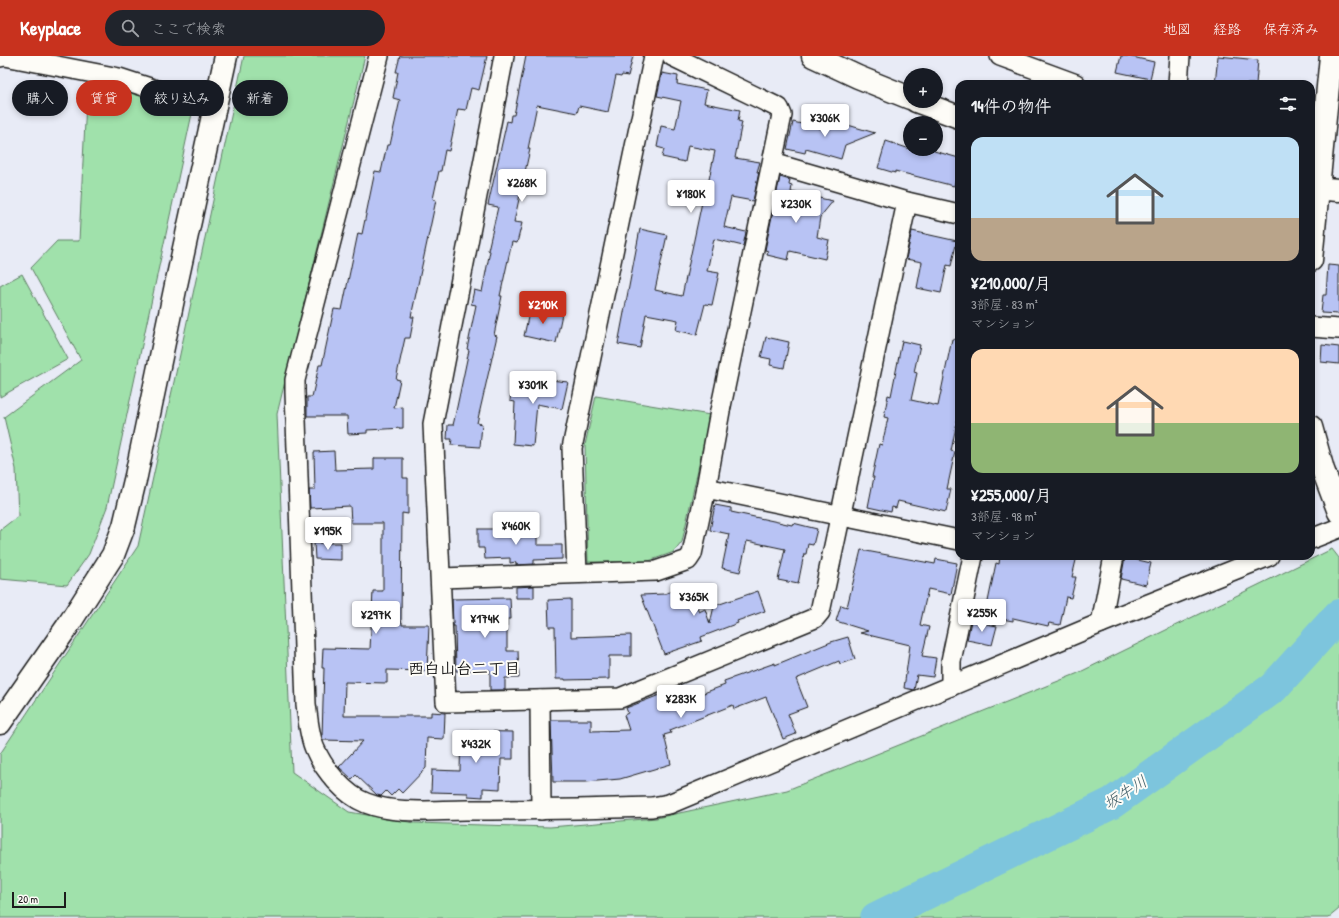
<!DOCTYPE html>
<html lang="ja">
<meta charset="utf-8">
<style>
:root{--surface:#171b24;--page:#20242c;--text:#f1f3f6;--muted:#9ea1a6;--accent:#c8321e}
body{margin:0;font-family:"Patrick Hand","Klee One",sans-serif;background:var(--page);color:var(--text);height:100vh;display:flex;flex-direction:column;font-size:15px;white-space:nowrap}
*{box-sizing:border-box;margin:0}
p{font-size:13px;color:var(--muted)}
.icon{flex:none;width:22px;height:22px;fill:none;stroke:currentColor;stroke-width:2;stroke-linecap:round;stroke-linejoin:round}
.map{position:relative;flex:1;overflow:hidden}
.drawer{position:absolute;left:955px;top:24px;width:360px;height:480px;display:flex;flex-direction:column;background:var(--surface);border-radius:12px;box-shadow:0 2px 6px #0003}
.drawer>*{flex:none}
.hud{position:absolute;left:12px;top:24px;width:380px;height:36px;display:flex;gap:8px}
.tools{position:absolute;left:903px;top:12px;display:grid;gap:8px}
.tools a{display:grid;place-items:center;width:40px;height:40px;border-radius:50%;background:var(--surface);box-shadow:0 2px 6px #0003;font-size:20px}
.scale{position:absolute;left:12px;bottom:10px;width:54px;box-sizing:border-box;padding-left:4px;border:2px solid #1c1c1c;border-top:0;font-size:11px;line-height:14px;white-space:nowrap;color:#1c1c1c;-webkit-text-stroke:3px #fdfcf7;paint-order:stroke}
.price{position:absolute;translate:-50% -34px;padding:0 9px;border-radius:4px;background:#fff;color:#222;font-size:13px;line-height:26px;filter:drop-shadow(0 1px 2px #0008)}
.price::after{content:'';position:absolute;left:50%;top:24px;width:12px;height:9px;margin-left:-6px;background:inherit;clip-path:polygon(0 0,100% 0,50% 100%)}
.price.active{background:var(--accent);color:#fff}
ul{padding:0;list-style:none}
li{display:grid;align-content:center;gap:8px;height:212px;padding:0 16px}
li span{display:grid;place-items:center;height:124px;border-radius:12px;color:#555}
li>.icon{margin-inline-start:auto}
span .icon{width:72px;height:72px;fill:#fffc;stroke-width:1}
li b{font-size:17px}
h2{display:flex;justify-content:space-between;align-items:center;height:48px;padding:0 16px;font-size:17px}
.tag{padding:0 14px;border-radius:18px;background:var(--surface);box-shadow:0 2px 6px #0003;font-size:14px;line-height:36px}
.tag.active{background:var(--accent);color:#fff}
header{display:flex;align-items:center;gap:24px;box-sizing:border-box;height:56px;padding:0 20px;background:var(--accent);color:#fff}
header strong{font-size:19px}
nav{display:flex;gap:22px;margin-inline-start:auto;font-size:14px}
.search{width:280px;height:36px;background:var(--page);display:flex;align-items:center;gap:10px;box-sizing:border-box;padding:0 14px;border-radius:22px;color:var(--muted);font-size:15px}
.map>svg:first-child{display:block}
.green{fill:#a0e1ab;stroke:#5e7e64}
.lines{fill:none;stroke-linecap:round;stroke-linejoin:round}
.river{stroke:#7dc5dd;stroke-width:32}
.building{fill:#b8c3f4;stroke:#1c1c1c}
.minor-casing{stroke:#1c1c1c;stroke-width:22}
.tertiary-casing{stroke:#1c1c1c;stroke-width:25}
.minor{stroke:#fdfcf7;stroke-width:19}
.tertiary{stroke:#fdfcf7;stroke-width:22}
.labels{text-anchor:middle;stroke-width:4;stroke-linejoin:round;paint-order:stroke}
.neighbourhood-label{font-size:16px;font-weight:bold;fill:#1c1c1c;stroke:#fdfcf7}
.water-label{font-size:16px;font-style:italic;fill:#436069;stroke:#fdfcf7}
</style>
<header>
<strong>Keyplace</strong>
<div class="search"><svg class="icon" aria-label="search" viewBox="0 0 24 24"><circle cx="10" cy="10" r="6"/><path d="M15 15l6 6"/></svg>ここで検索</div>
<nav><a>地図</a><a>経路</a><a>保存済み</a></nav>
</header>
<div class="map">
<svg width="1339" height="862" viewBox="0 0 1339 862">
<rect width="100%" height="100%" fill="#e8ebf6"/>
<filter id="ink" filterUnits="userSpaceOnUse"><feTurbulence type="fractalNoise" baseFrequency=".025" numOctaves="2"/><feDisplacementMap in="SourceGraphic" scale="8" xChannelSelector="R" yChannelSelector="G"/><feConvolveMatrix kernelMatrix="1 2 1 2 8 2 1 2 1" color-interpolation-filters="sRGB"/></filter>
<g filter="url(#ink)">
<g class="green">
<path d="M244,0H365L277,358L292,716L349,756L415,767L550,771L656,762L787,734L1076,618L1332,493L1339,502V853L1328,862H0V698L138,490L179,303Z"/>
<path d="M87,26L193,53L107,451L89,498L67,529L0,523V474L18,460L16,413L4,361L81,304L31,212L57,185H79Z"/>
<path d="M22,218L68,303L0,341V230Z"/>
<path d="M596,340L710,359L682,486L674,496L646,506H588L585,389Z"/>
</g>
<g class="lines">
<path class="river" d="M876,862L1112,747L1273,632L1339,559"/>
</g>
<g class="building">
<path d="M400,0H487L479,34L471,32L466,54L458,53L449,95L445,94L441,115H439L433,143L436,144L411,261H414L410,282H405L396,323L400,324L394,352L403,351V372L367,374V377L348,378L347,360H307V341H312L319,309H322L334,253L342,254L358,177L362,178L375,115L381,116L387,89H390L400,44L393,42L398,16H396Z"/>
<path d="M526,0H633L628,20L622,19L621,21L616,20L608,56L579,50L577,57L537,49L528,93H530L514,166L522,167L517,187L512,186L500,240H502L494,279L497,280L477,367L482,368L480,391L451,389L452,383H447L448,369H453L454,365L469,294L467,293L476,249L471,248L474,234L482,236L490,195L488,194L498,151L488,149L507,65L510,66L511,59H514Z"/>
<path d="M1121,0H1128L1154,6L1150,23L1117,16Z"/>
<path d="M1218,0L1258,4L1256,28H1215Z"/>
<path d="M662,17L678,20L677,28L707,34L704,47L740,54L738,65L742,66L735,102L760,106L757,116H759L753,145L731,141L724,171L746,176L743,190L714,183L707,215L719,217L712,249L705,248L697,279L676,274L678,264L646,258L640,292L618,288L640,173L667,179L655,234L682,240L705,132L707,133L715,95L688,90L685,106L662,101L664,93L657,91L661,70L675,73L681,45L657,40Z"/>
<path d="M831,64L875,77L845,89L841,103L806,93L805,97L787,93L793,66L828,74Z"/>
<path d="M886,85L910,93H935L934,95L959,102V120L957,119L954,130L895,115V117L878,112Z"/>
<path d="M780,121L790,124L789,129L792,130L791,136L833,145L820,161L817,181L829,184L825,203L790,195L788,204L767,199L768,195L765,194Z"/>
<path d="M912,175L957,185L951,210L947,209L941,237L917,232L922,206L906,203Z"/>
<path d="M1328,209L1339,210V258L1321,257L1323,239H1326Z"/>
<path d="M530,252L562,258L556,287L524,280Z"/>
<path d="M766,281L789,286L784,312L770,309L771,303L761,301Z"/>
<path d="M952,283L959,284V356L951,395L955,396L947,433H951L946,456L898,445L896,452L892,451L891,456L868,451L874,421H872L879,388L882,389L888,362L884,361L888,339L891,340L902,285L920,289L914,316L917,317L911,344L938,350Z"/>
<path d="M1322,289L1339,291V308L1321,306Z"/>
<path d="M523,321L568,326L562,353L537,348L533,390L513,388L515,346L510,345L512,325L523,326Z"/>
<path d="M334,395L335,414L374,413V402H403V422H408V458L402,457L401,566H402V569H429L427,615L387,614V627L345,626L344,660H431V656L445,657L444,683L427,682L426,712L402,737L398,733L391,740L386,735L381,740L377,739L356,719L352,723L339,711L363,685L323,684L322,681L324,612H322L323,592L370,593L373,535H383V467H351L350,450L310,452L309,434H315L314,396Z"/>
<path d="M715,449L731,452V456L792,469L793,467L817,473L813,489L808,488L806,498H804L798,528L778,524L785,493L747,485L740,516L722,512L729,478L710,474Z"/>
<path d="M478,473H533V477H537V489H562V503L534,504V508L516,509V506L510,507V502L485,503L484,492H478Z"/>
<path d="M314,487H341V504L315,503Z"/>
<path d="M861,494L935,508L936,503L957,507L951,538L928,533L920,569L929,571L922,600L936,602L933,621L917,619L914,634L904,632L910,589L860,577L868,575L836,565L841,549L847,551Z"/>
<path d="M1000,500H1077L1072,521H1076L1071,542L1066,541L1060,569L1049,567L1048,570L1013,562V565L985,560L996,507L999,508Z"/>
<path d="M1125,501L1151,507L1146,529L1121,523Z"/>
<path d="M689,529L699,556L705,553L710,568L714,550L758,535L765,555L737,565L738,567L701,581L702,585L664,598L641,539L664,538Z"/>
<path d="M534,530V542H516V531Z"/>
<path d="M510,542L511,563H507V595H518L519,622H505V634H490V614L456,615L455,570H453L452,543Z"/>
<path d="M571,543V581L631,579V600H609V623L565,624V623H556L555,571H549L548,544Z"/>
<path d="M971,565L997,570L992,589L967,584Z"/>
<path d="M848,581L855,603L840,608L839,605L796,623L807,651L788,658L796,678L783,683L766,641L734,653L733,649L670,674L671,677L664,679L671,708L620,723L586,726H553L551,664H591V675L629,674L624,659L628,657L626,652L680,631L685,644L725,629L724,625L775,607V609L831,586Z"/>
<path d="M461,675L513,676V703H501L500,733L483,732V741L468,740V737L431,736L432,714L460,715Z"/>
</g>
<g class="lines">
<g class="minor-casing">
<g id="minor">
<path d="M379,0L295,324V336L306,648C308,663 309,680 315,693C324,714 345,739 366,747C397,759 433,754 466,754C528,754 590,753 652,751L669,748L1101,567L1269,500"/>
<path d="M504,0L433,368L446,646L620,642L815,562L820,556L907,146"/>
<path d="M1000,0L1076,28"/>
<path d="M0,1L5,0L119,22L215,53"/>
<path d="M1178,28L1180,0"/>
<path d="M773,107L907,146L959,158"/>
<path d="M1311,271L1339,273"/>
<path d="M706,432L959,484"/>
<path d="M1311,483L1339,472"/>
<path d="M577,517L572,392L654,0"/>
<path d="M441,522L656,515L688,504L692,498L706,432L720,355L782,59L779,52L672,0"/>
<path d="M1101,567L1114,500"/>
<path d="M951,630V605L973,500"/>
<path d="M540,644L541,754"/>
</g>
</g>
<g class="tertiary-casing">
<g id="tertiary">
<path d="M813,0L858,21L910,42"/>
<path d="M916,45L959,61"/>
<path d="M1311,132L1339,134"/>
<path d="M1311,204L1331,0"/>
<path d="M1311,371L1323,414L1339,456"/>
<path d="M0,667L67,571L113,499L124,470L136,420L176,229L226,0"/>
</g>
</g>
<use href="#minor" class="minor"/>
<use href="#tertiary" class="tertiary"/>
</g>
</g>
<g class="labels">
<g class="neighbourhood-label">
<text x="464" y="618">西白山台二丁目</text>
</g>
<g class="water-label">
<text transform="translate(1125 736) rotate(-33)" y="6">坂牛川</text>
</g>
</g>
</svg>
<div class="tools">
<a>+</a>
<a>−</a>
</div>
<div class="scale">20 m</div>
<b class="price" style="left:825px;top:82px">¥306K</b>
<b class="price" style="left:522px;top:147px">¥268K</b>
<b class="price" style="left:691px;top:158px">¥180K</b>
<b class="price" style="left:796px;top:168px">¥230K</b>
<b class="price active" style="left:543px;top:269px">¥210K</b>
<b class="price" style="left:533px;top:349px">¥301K</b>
<b class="price" style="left:516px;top:490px">¥460K</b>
<b class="price" style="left:328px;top:495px">¥195K</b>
<b class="price" style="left:694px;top:561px">¥365K</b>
<b class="price" style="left:982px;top:577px">¥255K</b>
<b class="price" style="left:376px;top:579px">¥297K</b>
<b class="price" style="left:485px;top:583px">¥174K</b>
<b class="price" style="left:681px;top:663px">¥283K</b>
<b class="price" style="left:476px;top:708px">¥432K</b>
<div class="hud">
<a class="tag">購入</a>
<a class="tag active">賃貸</a>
<a class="tag">絞り込み</a>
<a class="tag">新着</a>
</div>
<section class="drawer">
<h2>14件の物件<svg class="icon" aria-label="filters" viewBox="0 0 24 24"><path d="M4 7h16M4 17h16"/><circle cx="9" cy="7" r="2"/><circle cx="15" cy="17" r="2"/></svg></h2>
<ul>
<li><span style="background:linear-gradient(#bfe0f5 65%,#b9a48a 0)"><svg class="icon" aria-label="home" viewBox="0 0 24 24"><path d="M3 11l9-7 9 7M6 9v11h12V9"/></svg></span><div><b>¥210,000/月</b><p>3部屋 · 83 m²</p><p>マンション</p></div></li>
<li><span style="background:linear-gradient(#ffd9b3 60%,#8fb573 0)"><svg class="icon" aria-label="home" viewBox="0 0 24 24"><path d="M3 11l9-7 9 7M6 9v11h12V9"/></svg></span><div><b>¥255,000/月</b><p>3部屋 · 98 m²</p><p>マンション</p></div></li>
</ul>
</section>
</div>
